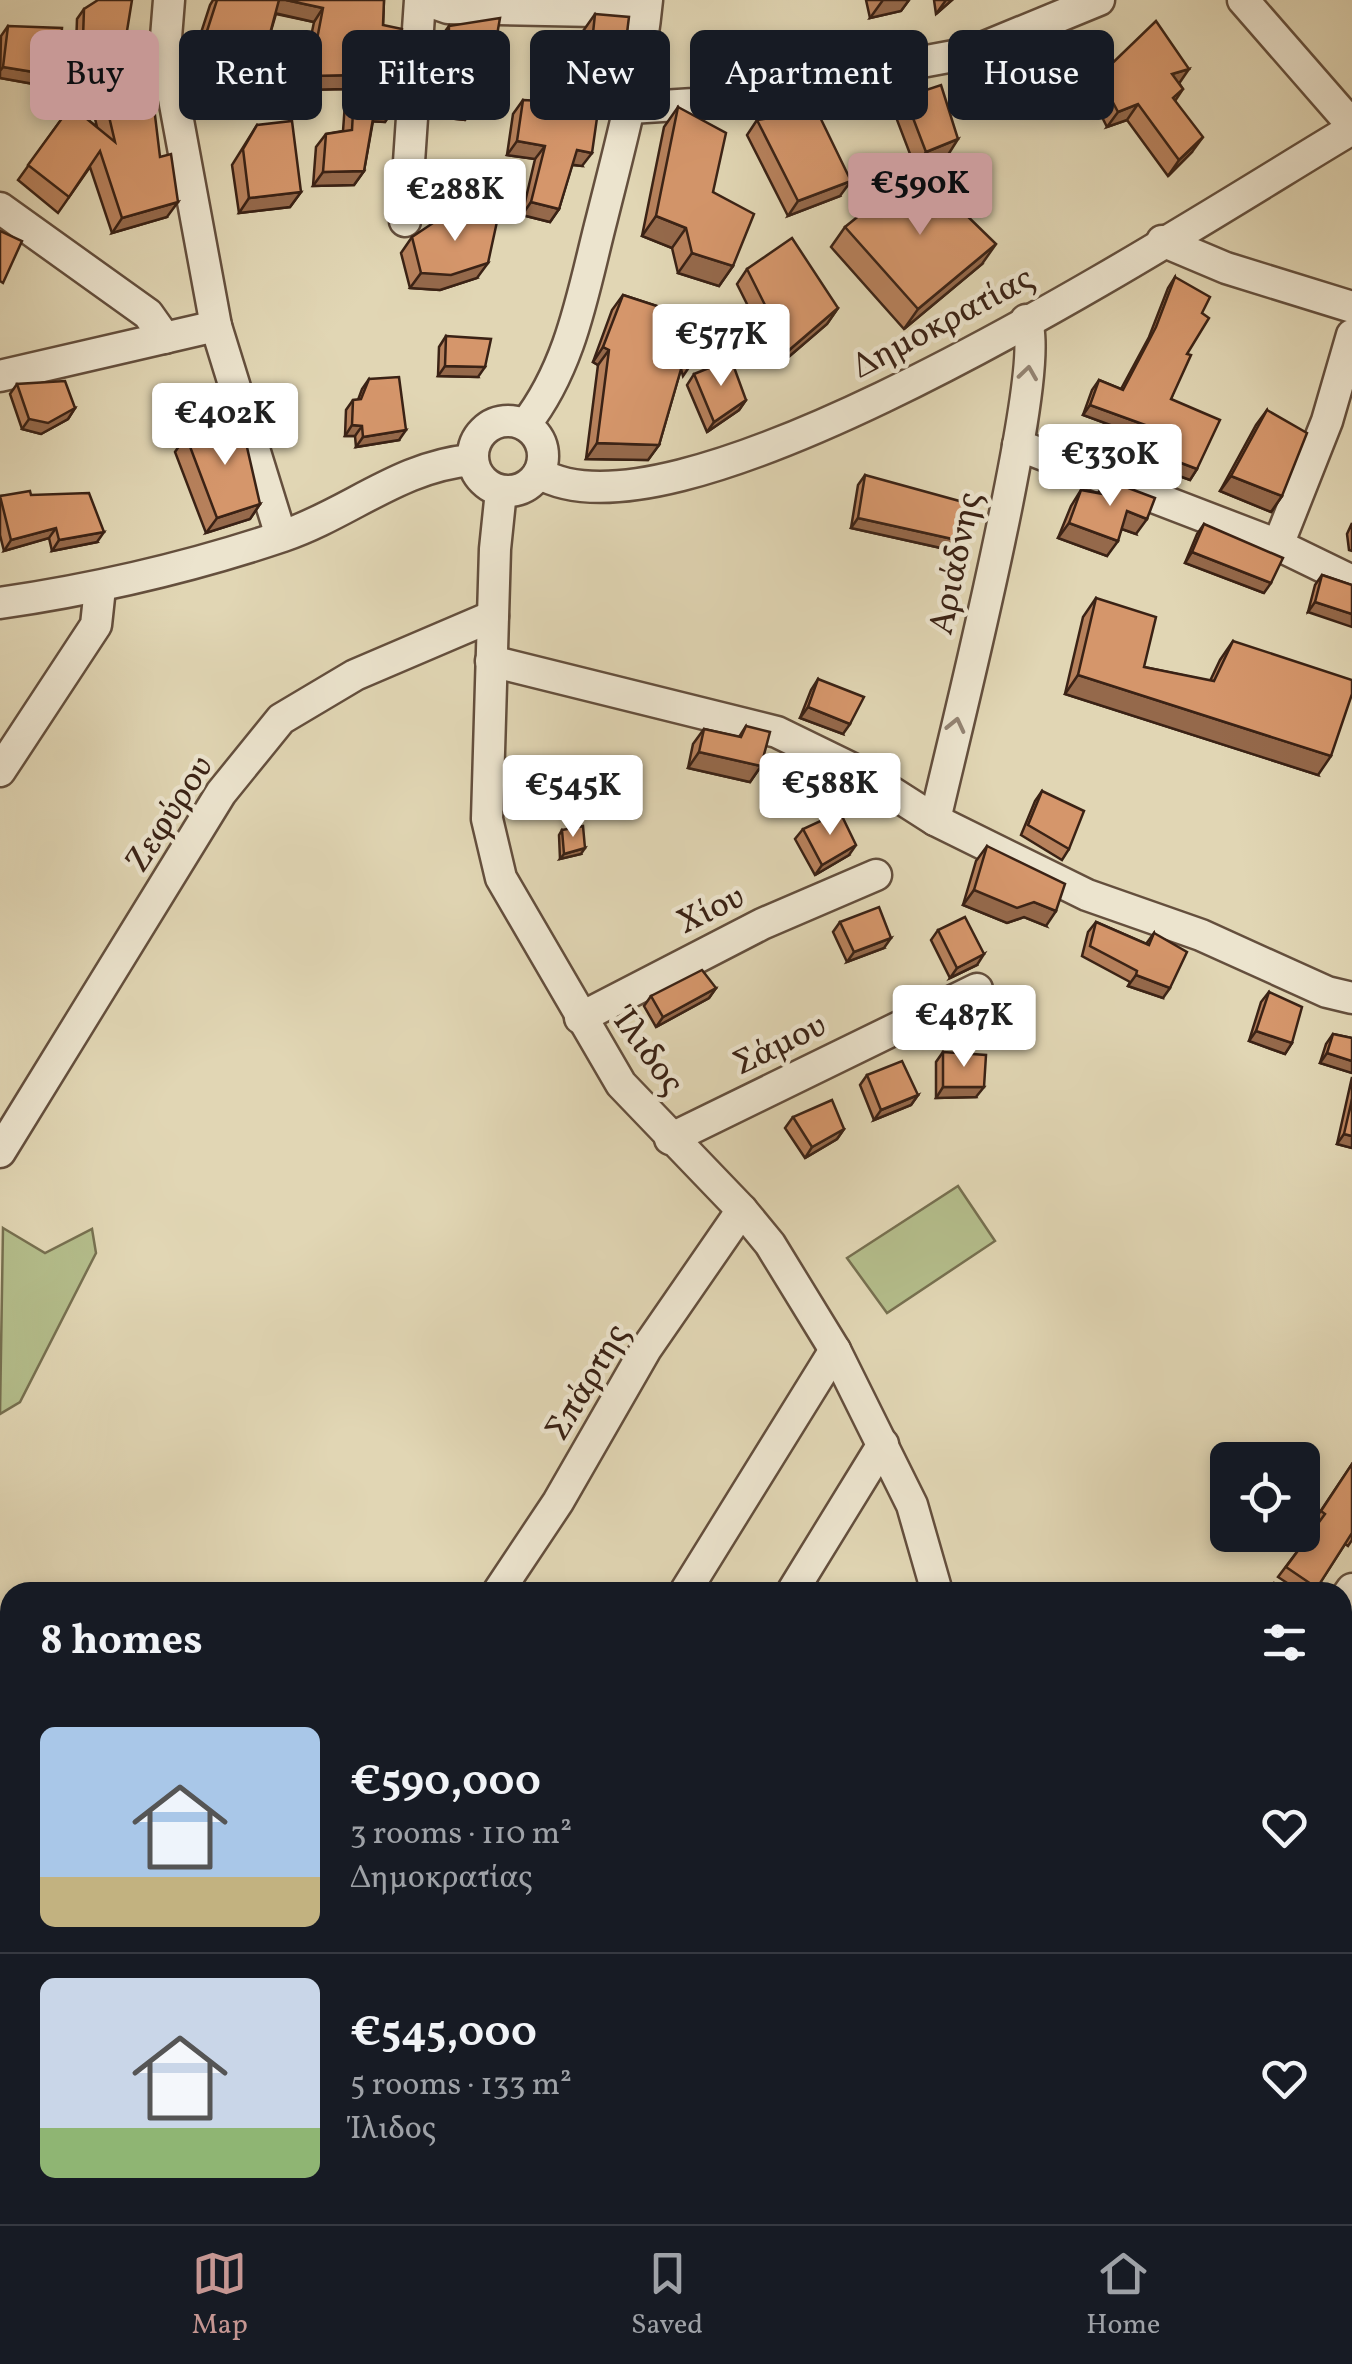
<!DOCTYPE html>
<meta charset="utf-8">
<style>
:root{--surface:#171b24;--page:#20242c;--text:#f1f3f6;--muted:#9ea1a6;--line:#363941;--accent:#c59692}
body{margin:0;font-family:Vollkorn,serif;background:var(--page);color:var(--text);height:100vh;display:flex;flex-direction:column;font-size:38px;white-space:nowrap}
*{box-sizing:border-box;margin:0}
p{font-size:32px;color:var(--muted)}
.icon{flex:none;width:55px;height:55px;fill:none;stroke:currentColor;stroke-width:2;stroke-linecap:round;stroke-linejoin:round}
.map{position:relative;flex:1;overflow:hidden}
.drawer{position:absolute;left:0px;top:1582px;width:1352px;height:642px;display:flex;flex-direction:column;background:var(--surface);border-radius:30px 30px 0 0;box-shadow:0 5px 15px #0003}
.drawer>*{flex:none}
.guide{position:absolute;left:30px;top:30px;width:1292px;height:90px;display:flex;gap:20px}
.controls{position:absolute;left:1210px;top:1442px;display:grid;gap:20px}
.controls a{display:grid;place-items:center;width:110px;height:110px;border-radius:15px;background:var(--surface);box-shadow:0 5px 15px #0003;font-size:50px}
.price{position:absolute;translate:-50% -85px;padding:0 22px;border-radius:10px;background:#fff;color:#222;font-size:32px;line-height:65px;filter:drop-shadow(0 2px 5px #0008)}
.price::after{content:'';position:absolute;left:50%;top:60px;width:30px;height:22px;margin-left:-15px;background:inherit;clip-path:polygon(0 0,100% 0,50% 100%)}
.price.current{background:var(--accent);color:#111}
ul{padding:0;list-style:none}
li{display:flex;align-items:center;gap:30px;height:250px;padding:0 40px}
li+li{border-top:2px solid var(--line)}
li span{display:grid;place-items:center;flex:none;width:280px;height:200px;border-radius:15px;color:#555}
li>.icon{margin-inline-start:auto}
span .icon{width:120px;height:120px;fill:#fffc;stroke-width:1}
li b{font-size:42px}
h2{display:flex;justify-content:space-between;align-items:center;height:120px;padding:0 40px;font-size:42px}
.pill{padding:0 35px;border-radius:15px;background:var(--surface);box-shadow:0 5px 15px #0003;font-size:35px;line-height:90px}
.pill.current{background:var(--accent);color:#111}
.tab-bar{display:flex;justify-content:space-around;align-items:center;height:140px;border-top:2px solid var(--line);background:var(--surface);font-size:28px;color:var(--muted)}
.tab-bar a{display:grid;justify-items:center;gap:5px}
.tab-bar .current{color:var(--accent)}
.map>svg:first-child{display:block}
.green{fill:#b4bd8b;stroke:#777050;stroke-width:2.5}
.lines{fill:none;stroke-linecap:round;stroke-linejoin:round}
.minor-casing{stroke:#644f3d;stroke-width:35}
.minor{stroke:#ece4ce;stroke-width:30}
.wall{fill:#b7815c;stroke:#3a2215;stroke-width:2.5}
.shaded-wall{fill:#95694b;stroke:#3a2215;stroke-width:2.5}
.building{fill:#d5966b;stroke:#3a2215;stroke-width:2.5}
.oneway{stroke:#938372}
.labels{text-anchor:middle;stroke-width:9;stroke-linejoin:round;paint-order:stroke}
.street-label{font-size:35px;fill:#3a2215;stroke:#ece4ce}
</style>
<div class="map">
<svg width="1352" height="2224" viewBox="0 0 1352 2224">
<rect width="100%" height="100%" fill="#e1d6b4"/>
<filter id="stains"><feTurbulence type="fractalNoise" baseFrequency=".002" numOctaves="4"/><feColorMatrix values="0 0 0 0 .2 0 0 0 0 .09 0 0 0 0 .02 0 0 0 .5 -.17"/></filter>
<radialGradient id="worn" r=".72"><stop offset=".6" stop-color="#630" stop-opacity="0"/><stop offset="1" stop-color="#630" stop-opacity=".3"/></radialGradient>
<g class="green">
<path d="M958,1186L995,1241L887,1313L847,1258Z"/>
<path d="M3,1228L45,1253L92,1229L96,1253L20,1402L0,1414Z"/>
</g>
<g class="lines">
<g class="minor-casing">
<g id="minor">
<path d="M169,0L165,50L216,326L281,536"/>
<path d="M425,0L448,8L645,12"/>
<path d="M1243,0L1352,125"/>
<path d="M630,108L694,104L970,53L1099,0"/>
<path d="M0,208L148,314L165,338"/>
<path d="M405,221L420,0"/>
<path d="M1162,241L1226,268L1352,307"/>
<path d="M0,376L216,326"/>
<circle cx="508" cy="456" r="35"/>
<path d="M525,425C572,365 583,291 602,218C620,146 640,74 647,0"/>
<path d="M1018,445L1278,545L1352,581"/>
<path d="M539,473C686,560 1209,213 1352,129"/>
<path d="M501,491L495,549L487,819L501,878L621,1084L742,1210L770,1244L835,1350L912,1505L937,1592"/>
<path d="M1278,545L1327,421L1352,335"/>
<path d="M0,603C96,589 191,567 283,536C350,513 400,466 472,460"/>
<path d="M491,661L777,732L863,774L935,820L1087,895L1201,935L1327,992L1352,998"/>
<path d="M0,771L96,625L100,588"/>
<path d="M935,820C951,748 1050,364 1026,320"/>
<path d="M580,1018L762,924L876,875"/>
<path d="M670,1139L977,989"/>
<path d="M0,1152L221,793L281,719L355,675L493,616"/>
<path d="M498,1592L558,1502L646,1349L742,1210"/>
<path d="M685,1592L835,1350"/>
<path d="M792,1592L883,1444"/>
<path d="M1342,1603L1352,1589"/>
<path d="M1342,1737L1352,1744"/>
<path d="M1342,1884L1352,1876"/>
<path d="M0,2084L10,2091"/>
<path d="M383,2215L400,2224"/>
<path d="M1138,2215L1148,2224"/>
<path d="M319,2224L325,2215"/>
<path d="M421,2224L427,2215"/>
<path d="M681,2224L686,2215"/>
<path d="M1061,2224L1069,2215"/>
</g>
</g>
<use href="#minor" class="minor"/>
</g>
<g class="wall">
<path d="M213,0H384L383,25L394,108L385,122L373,121L364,171L354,185L313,186L316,147L326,134L343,131L346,89L300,90L314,22L276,14L268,41L258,55L247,54L238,67L206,60L209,48L197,45L210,5Z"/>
<path d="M866,0H909L901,11L870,18Z"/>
<path d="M934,0H952L936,14Z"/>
<path d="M84,9L126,37L119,47L76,48L77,19Z"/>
<path d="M595,14L623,65L609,85L576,81L581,34Z"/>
<path d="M8,26L58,76L51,87L0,78L1,36Z"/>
<path d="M449,26L479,90H476V104L465,120L437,117L438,41Z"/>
<path d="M1099,76L1179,83L1183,89L1175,101L1192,152L1168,176L1127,120L1107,127L1089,91Z"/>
<path d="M103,91L167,217L112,233L90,167L58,213L18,180L71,106L97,127L92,106Z"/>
<path d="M905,97L948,155L915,167L894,112Z"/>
<path d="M523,100L582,166L572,165L559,209L550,222L522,215L535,159L507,155L513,114Z"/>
<path d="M678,107L713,192L733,266L719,286L678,273L672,248L642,236L664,127Z"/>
<path d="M757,120L840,196L788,216L747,135Z"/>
<path d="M257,125L301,192L290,207L239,213L232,165Z"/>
<path d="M845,227L982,264L904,329L831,247Z"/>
<path d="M412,237L477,278L440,290L410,288L401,253Z"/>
<path d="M747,269L838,308L827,324L778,366L737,284Z"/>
<path d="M1175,277L1187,354L1171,399L1197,469L1190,480L1152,466L1162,444L1083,415L1092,390L1099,380L1121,389L1149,337L1168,288Z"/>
<path d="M623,295L706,322L694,360L683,376L681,369L659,445L648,460L586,459L598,365L593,362L612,310Z"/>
<path d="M446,336L478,377L438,376L439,347Z"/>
<path d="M694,374L746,400L739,410L707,432L687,385Z"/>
<path d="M369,379L399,440L356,447L355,436H345L346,410L353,400H358L362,389Z"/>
<path d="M17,384L75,408L68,419L41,434L22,429L10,394Z"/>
<path d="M1267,410L1282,496L1271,512L1220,491L1256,425Z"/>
<path d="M186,436L260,504L250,519L206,533L175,452Z"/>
<path d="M865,475L950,550L851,528L858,485Z"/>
<path d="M1107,480L1136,534L1122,529L1107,556L1058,538L1071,506L1081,490L1098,493Z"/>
<path d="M31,495L97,542L52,551L49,538L4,551L0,535V496Z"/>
<path d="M1352,523V551L1349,550L1347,534Z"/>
<path d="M1204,524L1264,593L1185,563L1197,534Z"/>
<path d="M1322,575L1352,585L1308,612L1315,585Z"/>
<path d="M1096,598L1144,667L1210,681L1220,660L1233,641L1318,775L1065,694L1083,617Z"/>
<path d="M818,679L843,734L800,718L811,690Z"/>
<path d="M746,726L761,766L750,782L688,768L693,744L704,729L739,737Z"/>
<path d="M1042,791L1069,849L1062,860L1021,835L1035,801Z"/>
<path d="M803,829L849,855L815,875L795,839Z"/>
<path d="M562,830L581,854L560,859L559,835Z"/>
<path d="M987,846L1046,926L1024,917L1007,923L963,905L976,861Z"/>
<path d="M840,922L884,948L847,962L833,932Z"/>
<path d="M1096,922L1146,944L1154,933L1163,998L1128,986L1130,982L1082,956L1088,932Z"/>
<path d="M938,930L977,965L950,978L931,940Z"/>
<path d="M716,988L709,998L656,1027L644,1006L651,996Z"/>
<path d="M1269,992L1292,1043L1285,1054L1249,1041L1261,1002Z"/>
<path d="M1333,1034L1352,1038V1073L1320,1063L1326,1044Z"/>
<path d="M943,1052L976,1097L936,1098V1062Z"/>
<path d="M867,1075L918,1095L911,1105L874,1120L860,1085Z"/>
<path d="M1352,1077V1148L1337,1144Z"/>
<path d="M793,1117L844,1129L837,1139L805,1158L785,1128Z"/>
<path d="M1352,1464V1540L1348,1546L1345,1544L1314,1592H1301L1278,1577L1318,1524L1314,1521Z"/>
<path d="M1342,1742L1352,1808L1342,1820Z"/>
<path d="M1352,2103V2131L1346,2130L1349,2107Z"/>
</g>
<g class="shaded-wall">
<path d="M279,0H286L323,8L314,22L270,12Z"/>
<path d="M883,0H909L901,11L870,18Z"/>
<path d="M946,0H952L936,14Z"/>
<path d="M207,31L218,34L209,48L197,45Z"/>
<path d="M126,37L119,47L76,48L83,38Z"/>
<path d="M253,40L268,41L258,55L247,54L238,67L206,60L216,46Z"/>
<path d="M590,61L623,65L609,85L576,81Z"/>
<path d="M3,67L58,76L51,87L0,78V71Z"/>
<path d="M1189,69L1178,85L1172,74Z"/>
<path d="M476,73L490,75L479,90L465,88Z"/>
<path d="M355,75L346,89L300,90L310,76Z"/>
<path d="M447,102L476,104L465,120L437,117Z"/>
<path d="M1138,104L1127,120L1107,127L1118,112Z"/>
<path d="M375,107L394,108L385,122L365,121Z"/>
<path d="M1203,137L1192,152L1168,176L1179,160Z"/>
<path d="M958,139L948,155L915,167L926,152Z"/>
<path d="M517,141L545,146L535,159L507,155Z"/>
<path d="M577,150L592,153L582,166L567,164Z"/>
<path d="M364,171L354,185L313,186L323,172Z"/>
<path d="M851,181L840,196L788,216L798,201Z"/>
<path d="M301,192L290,207L239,213L249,198Z"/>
<path d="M178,202L167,217L112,233L122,218Z"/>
<path d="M531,202L559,209L550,222L522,215Z"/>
<path d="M656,216L686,228L672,248L642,236Z"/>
<path d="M996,244L982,264L904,329L918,309Z"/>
<path d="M692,253L733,266L719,286L678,273Z"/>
<path d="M488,263L477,278L440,290L410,288L421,273Z"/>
<path d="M838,308L827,324L778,366L788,351Z"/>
<path d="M603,347L609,350L598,365L593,362Z"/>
<path d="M445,366L485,367L478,377L438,376Z"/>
<path d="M746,400L739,410L707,432L714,422Z"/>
<path d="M1090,405L1170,434L1162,444L1083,415Z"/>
<path d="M75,408L68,419L41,434L22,429L29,419Z"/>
<path d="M352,425L362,426L355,436H345Z"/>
<path d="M406,430L399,440L356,447L363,437Z"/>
<path d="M597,443L659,445L648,460L586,459Z"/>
<path d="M1160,455L1197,469L1190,480L1152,466Z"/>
<path d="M1231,476L1282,496L1271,512L1220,491Z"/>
<path d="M260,504L250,519L206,533L217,518Z"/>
<path d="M1127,511L1147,519L1136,534L1116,527Z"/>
<path d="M858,518L957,540L950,550L851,528Z"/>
<path d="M1069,523L1118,541L1107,556L1058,538Z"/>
<path d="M56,528L49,538L4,551L11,540Z"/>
<path d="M104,532L97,542L52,551L59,540Z"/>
<path d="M1192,552L1271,583L1264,593L1185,563Z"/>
<path d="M1315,602L1352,614V627L1308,612Z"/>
<path d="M1078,675L1331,756L1318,775L1065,694Z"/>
<path d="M808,707L850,724L843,734L800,718Z"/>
<path d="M699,752L761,766L750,782L688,768Z"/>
<path d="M856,845L849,855L815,875L822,865Z"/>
<path d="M585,848L581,854L560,859L564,854Z"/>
<path d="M974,890L1034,902L1056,911L1046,926L1024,917L1007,923L963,905Z"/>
<path d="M891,938L884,948L847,962L854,952Z"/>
<path d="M984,954L977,965L950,978L957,968Z"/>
<path d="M1136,975L1170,988L1163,998L1128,986Z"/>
<path d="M716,988L709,998L656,1027L663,1017Z"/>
<path d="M1256,1031L1292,1043L1285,1054L1249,1041Z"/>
<path d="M1327,1053L1352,1061V1073L1320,1063Z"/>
<path d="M943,1087H984L976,1097L936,1098Z"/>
<path d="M918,1095L911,1105L874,1120L881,1110Z"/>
<path d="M844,1129L837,1139L805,1158L812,1147Z"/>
<path d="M1344,1134L1352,1136V1148L1337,1144Z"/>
<path d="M1352,1710V1712L1347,1719L1342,1721V1713Z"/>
<path d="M1352,2121V2131L1346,2130Z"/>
</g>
<g class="building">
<path d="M98,0H132L126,37L83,38L84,9Z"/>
<path d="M217,0H279L268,41L253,40L247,53L216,46L218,34L207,31Z"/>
<path d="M286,0H384L383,25L402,29L394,108L375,107L364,171L323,172L326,134L352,130L355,75L310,76L323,8Z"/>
<path d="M595,14L629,17L623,65L590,61Z"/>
<path d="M500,18L490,75L476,73V104L447,102L449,26Z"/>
<path d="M1156,21L1189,69L1172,74L1183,89L1173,98L1203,137L1179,160L1138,104L1118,112L1099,76Z"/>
<path d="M8,26L62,28L58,76L3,67Z"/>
<path d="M150,74L160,157L171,154L178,202L122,218L100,151L69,197L28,165L71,106L115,142L103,91Z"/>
<path d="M941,85L958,139L926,152L905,97Z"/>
<path d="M523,100L599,104L592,153L577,150L559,209L531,202L545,146L517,141Z"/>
<path d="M678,107L726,133L713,192L754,214L733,266L692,253L686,228L656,216Z"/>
<path d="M817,111L851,181L798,201L757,120Z"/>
<path d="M292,121L301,192L249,198L243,149L257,125Z"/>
<path d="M918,168L996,244L918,309L845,227Z"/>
<path d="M448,213L498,217L488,263L451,275L421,273L412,237Z"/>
<path d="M0,231L22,241L3,283L0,281Z"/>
<path d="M792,238L838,308L788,351L747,269Z"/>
<path d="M1175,277L1210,297L1202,313L1209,318L1187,354L1191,355L1171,399L1220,420L1197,469L1160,455L1170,434L1090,405L1099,380L1123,390L1156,327Z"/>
<path d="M623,295L706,322L694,360L688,345L659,445L597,443L609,350L603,347Z"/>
<path d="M446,336L491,339L485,367L445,366Z"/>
<path d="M731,359L746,400L714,422L694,374Z"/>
<path d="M399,377L406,430L363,437L362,426L352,425L353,400L361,399L369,379Z"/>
<path d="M65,381L75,408L48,423L29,419L17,384Z"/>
<path d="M1267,410L1307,433L1282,496L1231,476Z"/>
<path d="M241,421L260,504L217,518L186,436Z"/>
<path d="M865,475L963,502L957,540L858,518Z"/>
<path d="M1107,480L1155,498L1147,519L1127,511L1118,541L1069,523L1081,490L1103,494Z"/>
<path d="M30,491L31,495L89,493L104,532L59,540L56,528L11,540L0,496Z"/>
<path d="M1204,524L1283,558L1271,583L1192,552Z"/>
<path d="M1322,575L1352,585V614L1315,602Z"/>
<path d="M1096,598L1156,617L1144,667L1214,681L1233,641L1352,680V694L1331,756L1078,675Z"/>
<path d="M818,679L864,697L850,724L808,707Z"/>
<path d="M746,726L770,732L761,766L699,752L704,729L741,737Z"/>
<path d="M1042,791L1084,811L1069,849L1028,825Z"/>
<path d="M840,812L856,845L822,865L803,829Z"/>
<path d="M583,826L585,848L564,854L562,830Z"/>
<path d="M987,846L1065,884L1056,911L1034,902L1017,908L974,890Z"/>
<path d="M879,907L891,938L854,952L840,922Z"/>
<path d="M965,917L984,954L957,968L938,930Z"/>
<path d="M1096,922L1149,945L1154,933L1187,952L1170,988L1136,975L1137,971L1090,946Z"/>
<path d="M702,970L716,988L663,1017L651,996Z"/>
<path d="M1269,992L1302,1007L1292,1043L1256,1031Z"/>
<path d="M1333,1034L1352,1038V1061L1327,1053Z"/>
<path d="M943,1052L986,1055L984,1087H943Z"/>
<path d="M902,1061L918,1095L881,1110L867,1075Z"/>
<path d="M1352,1099V1136L1344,1134Z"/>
<path d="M832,1100L844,1129L812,1147L793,1117Z"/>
<path d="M1352,1464V1533L1317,1588L1286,1567L1325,1514L1321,1511Z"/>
<path d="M1274,1583L1286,1592H1268Z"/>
<path d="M1342,1646L1352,1654V1710L1342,1713Z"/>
<path d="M1342,1742L1352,1750V1807L1349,1810L1342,1805Z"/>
</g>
<defs><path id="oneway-chevron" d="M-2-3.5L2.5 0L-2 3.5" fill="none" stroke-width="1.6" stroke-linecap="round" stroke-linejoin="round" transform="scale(2.5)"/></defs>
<g class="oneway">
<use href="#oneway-chevron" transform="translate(1028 373) rotate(-82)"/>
<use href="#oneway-chevron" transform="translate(956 725) rotate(-77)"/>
</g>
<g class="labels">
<g class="street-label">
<text transform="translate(942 321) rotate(-28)" y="12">Δημοκρατίας</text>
<text transform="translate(954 563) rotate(-78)" y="12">Αριάδνης</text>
<text transform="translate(168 813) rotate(-57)" y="12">Ζεφύρου</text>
<text transform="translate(710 908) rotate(-26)" y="12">Χίου</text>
<text transform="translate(779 1043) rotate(-26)" y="12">Σάμου</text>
<text transform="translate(650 1051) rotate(54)" y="12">Ίλιδος</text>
<text transform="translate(586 1381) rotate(-59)" y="12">Σπάρτης</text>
</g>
</g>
<rect width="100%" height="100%" filter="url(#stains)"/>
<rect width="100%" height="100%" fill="url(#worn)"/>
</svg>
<div class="controls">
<a><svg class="icon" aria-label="locate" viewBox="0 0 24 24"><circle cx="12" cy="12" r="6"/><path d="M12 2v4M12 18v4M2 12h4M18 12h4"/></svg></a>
</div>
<b class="price current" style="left:920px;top:238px">€590K</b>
<b class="price" style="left:455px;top:244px">€288K</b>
<b class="price" style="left:721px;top:389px">€577K</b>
<b class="price" style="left:225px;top:468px">€402K</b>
<b class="price" style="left:1110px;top:509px">€330K</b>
<b class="price" style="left:830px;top:838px">€588K</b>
<b class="price" style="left:573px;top:840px">€545K</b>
<b class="price" style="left:964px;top:1070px">€487K</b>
<div class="guide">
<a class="pill current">Buy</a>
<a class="pill">Rent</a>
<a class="pill">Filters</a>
<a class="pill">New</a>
<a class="pill">Apartment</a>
<a class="pill">House</a>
</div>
<section class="drawer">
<h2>8 homes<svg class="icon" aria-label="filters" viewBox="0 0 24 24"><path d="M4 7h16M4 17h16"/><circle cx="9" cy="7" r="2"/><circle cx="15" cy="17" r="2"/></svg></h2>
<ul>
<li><span style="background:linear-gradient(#a9c7e8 75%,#c2b280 0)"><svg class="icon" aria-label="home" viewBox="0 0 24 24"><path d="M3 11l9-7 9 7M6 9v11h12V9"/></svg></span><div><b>€590,000</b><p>3 rooms · 110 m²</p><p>Δημοκρατίας</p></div><svg class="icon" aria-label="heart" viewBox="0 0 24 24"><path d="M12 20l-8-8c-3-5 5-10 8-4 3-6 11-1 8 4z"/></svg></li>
<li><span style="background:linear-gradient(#c9d6e8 75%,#8fb573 0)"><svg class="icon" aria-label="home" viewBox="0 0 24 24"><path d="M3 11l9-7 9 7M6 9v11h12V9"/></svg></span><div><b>€545,000</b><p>5 rooms · 133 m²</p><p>Ίλιδος</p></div><svg class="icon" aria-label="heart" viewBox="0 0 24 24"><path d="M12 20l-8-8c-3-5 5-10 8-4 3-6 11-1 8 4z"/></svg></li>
</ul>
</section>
</div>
<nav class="tab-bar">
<a class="current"><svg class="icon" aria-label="map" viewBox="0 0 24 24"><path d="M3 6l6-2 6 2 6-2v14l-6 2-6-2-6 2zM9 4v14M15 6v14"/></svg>Map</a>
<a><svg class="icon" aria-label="saved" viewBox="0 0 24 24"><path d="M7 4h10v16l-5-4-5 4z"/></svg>Saved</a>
<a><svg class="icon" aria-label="home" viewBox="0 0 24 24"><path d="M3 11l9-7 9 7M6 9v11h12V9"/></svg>Home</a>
</nav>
